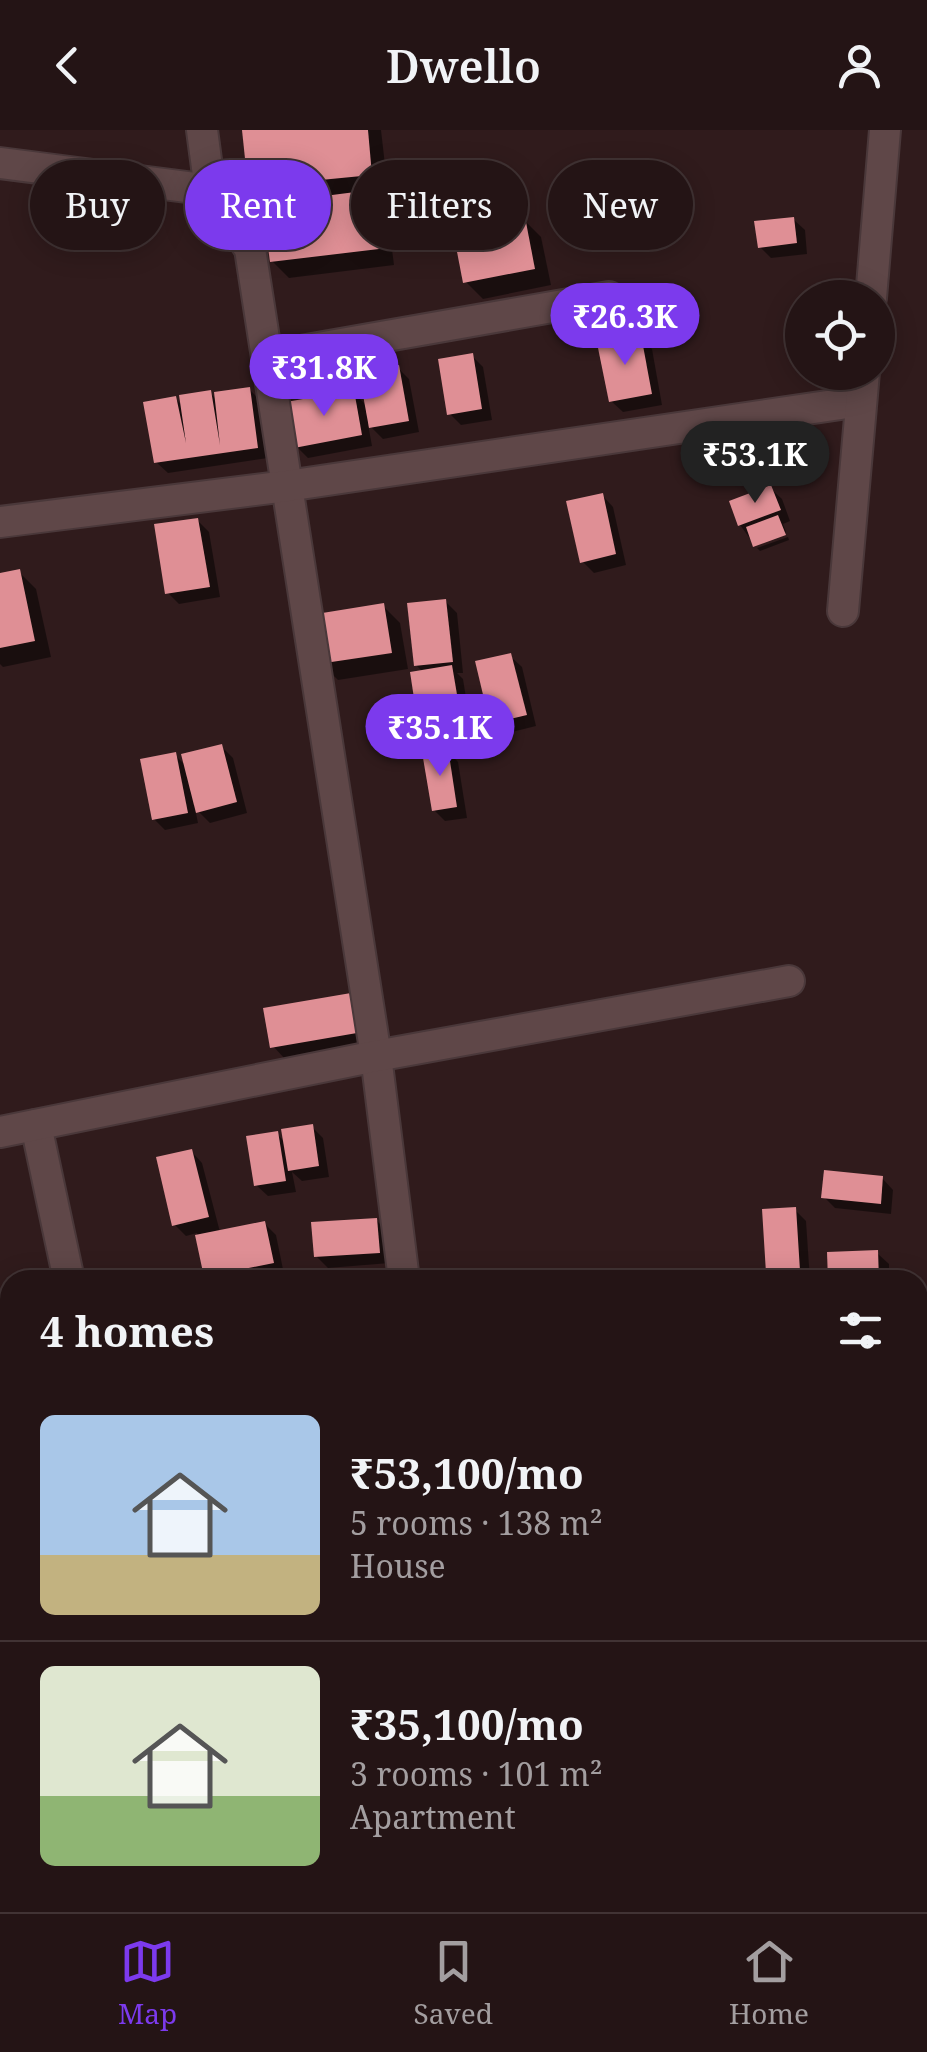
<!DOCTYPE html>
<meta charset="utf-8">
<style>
:root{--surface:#241415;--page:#302122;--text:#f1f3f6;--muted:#a39ea0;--line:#413334;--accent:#7c3aed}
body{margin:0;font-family:"Noto Serif",serif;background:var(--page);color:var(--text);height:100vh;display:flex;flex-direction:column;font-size:38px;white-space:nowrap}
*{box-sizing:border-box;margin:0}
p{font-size:32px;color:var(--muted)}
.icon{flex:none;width:55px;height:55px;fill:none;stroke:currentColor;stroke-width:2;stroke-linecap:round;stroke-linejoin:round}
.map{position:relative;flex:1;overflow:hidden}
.drawer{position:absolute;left:0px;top:1140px;width:928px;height:642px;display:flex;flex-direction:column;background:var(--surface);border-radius:30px 30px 0 0;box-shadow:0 5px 25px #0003,0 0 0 2px var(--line)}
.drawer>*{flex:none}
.top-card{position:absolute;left:30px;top:30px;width:868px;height:90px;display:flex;gap:20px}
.tools{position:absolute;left:785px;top:150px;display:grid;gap:20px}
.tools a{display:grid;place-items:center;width:110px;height:110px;border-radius:50%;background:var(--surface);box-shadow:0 5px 25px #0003,0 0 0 2px var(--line);font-size:50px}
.price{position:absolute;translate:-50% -85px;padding:0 22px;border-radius:35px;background:var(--accent);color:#fff;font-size:32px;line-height:65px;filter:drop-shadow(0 2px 5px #0008)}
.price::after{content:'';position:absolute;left:50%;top:60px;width:30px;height:22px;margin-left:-15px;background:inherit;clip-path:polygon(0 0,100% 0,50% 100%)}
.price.on{background:#222;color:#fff}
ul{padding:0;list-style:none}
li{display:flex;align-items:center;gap:30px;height:250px;padding:0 40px}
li+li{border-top:2px solid var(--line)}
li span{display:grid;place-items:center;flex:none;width:280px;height:200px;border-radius:15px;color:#555}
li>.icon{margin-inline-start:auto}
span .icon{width:120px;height:120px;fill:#fffc;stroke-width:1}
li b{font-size:42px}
h2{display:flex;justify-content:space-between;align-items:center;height:120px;padding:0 40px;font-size:42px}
.pill{padding:0 35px;border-radius:45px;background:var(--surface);box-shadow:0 5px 25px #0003,0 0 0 2px var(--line);font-size:35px;line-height:90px}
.pill.on{background:var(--accent);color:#fff}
header{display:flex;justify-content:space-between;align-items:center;height:130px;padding:0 40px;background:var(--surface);font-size:45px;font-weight:600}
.dock{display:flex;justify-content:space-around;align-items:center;height:140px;border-top:2px solid var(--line);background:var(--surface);font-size:28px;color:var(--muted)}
.dock a{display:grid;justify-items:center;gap:5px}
.dock .on{color:var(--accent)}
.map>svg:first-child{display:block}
.shadow{fill:#0007}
.building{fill:#df8f95}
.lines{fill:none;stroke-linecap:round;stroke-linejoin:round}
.minor-casing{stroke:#4a383a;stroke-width:34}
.major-casing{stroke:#4a383a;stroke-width:34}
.minor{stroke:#5f4748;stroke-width:30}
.major{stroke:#b2797d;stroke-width:30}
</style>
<header><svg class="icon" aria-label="back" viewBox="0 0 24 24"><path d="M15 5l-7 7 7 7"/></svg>Dwello<svg class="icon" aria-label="person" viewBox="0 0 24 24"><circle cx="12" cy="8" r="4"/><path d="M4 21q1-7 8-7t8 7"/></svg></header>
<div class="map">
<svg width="927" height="1782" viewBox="0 0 927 1782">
<rect width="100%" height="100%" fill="#301b1c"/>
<g class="shadow">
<path d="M245,0H381L388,61L370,63L387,80L394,135L289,148L272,131L270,76L250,56Z"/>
<path d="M621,30L633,42L638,92L602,95L591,84Z"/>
<path d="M793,89L805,100L807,124L771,128L760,117Z"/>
<path d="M524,90L541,107L551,155L483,169L466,152Z"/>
<path d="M640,207L652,219L662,275L623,282L611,271Z"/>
<path d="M472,226L483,237L492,290L461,295L450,284Z"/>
<path d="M398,238L409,249L419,302L383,309L368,294L372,316L308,328L296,316L353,262L368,277Z"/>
<path d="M250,260L261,271L268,328L168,343L156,332L175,269L182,275L210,263L216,269Z"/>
<path d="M770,358L782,369L790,391L783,394L786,402L754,414L740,395Z"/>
<path d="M602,365L613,377L626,435L594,443L583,432Z"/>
<path d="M197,390L209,402L220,467L179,474L168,463Z"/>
<path d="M788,407L789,410L760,421L757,418Z"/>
<path d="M19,442L36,459L51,527L3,537L0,534V446Z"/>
<path d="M445,471L457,483L463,543H457L463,549L472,605L433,611L422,600L423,542L416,535Z"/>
<path d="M383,476L400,493L408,539L338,550L321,533Z"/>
<path d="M510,526L522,537L536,596L504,604L493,592Z"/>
<path d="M222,617L233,628L247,683L210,693L195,678L198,693L165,700L154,689L175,625L187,637Z"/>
<path d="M447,620L458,632L467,688L445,691L434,680Z"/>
<path d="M350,865L361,877L367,913L284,928L273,916Z"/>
<path d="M312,997L323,1008L329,1047L302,1051L292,1042L296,1062L268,1066L256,1055L277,1004L286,1013Z"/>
<path d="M191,1021L202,1033L220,1102L264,1093L276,1105L284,1144L253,1150H210L206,1146L197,1103L186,1106L175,1095Z"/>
<path d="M882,1048L893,1060L891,1084L835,1078L824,1067Z"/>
<path d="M795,1080L806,1091L810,1150H777L769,1142Z"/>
<path d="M376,1090L388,1102L390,1133L328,1138L316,1126Z"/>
<path d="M877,1123L889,1134V1150H830Z"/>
<path d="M918,1305L927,1306V1470H918Z"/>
</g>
<g class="building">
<path d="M242,0H368L372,45L248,57Z"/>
<path d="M622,28L627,82L589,85L584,31Z"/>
<path d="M371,60L379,119L270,132L262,74Z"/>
<path d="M525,87L535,139L463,153L453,101Z"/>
<path d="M794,87L797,113L758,118L754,91Z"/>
<path d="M641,205L652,264L609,272L597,213Z"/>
<path d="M473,223L482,279L447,285L438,229Z"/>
<path d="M399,235L409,291L369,298L359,243Z"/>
<path d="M250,257L258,318L154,333L143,272L176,266L186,313L179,265L211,260L220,315L214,262Z"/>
<path d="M354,260L362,305L294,318L286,272Z"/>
<path d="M771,355L781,380L738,396L729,371Z"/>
<path d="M603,363L616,424L580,433L566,371Z"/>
<path d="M778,385L786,405L753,417L746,397Z"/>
<path d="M198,388L210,457L165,464L154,394Z"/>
<path d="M20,439L35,511L0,518V443Z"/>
<path d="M446,469L453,532L414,536L407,473Z"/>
<path d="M384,473L392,523L318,534L310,485Z"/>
<path d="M511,523L527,585L490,594L475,531Z"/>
<path d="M452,535L462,594L419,601L410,542Z"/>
<path d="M222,614L237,672L196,683L181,624Z"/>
<path d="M448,618L457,677L432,681L422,622Z"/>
<path d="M176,622L188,683L152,690L140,629Z"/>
<path d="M351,863L357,903L270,918L263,878Z"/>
<path d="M313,994L319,1036L288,1041L281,999Z"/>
<path d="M278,1001L286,1051L254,1056L246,1006Z"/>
<path d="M192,1019L209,1087L172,1096L156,1027Z"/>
<path d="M824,1040L883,1046L881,1074L821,1068Z"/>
<path d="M796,1077L800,1141L766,1143L762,1079Z"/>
<path d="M377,1088L380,1123L314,1127L311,1092Z"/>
<path d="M265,1091L274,1133L204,1147L195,1105Z"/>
<path d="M878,1120L879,1150H828L827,1122Z"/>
<rect x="918" y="1303" width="9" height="32"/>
<rect x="918" y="1346" width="9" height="67"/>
<path d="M918,1420L927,1421V1461L918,1460Z"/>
<path d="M10,1520V1563L0,1559V1544Z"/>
</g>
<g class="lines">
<g class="minor-casing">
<g id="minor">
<path d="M202,0L210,60L250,119L376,926L404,1150"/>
<path d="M0,33L210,60"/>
<path d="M871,168L885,0"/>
<path d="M267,227L609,167"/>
<path d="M0,392L287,356L861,271"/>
<path d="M843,481L864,242"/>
<path d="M36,995L69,1150"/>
<path d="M0,1002L376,926L789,851"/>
<path d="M0,1406L10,1405"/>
<path d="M0,1508L10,1483"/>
<path d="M797,1782L799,1772"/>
</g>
</g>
<g class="major-casing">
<g id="major">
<path d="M0,1360L10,1367"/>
<path d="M633,1772L652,1782"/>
</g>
</g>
<use href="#minor" class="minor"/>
<use href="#major" class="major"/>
</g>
</svg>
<div class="tools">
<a><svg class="icon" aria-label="locate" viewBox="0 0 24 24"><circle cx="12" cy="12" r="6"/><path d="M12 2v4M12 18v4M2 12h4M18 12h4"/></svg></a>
</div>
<b class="price" style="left:625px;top:238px">₹26.3K</b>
<b class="price" style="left:324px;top:289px">₹31.8K</b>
<b class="price on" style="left:755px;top:376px">₹53.1K</b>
<b class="price" style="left:440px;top:649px">₹35.1K</b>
<div class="top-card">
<a class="pill">Buy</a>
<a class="pill on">Rent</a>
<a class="pill">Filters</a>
<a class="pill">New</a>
</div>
<section class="drawer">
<h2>4 homes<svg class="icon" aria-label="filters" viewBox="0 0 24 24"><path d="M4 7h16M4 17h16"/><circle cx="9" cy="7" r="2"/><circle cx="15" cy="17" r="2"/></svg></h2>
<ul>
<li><span style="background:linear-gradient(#a9c7e8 70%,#c2b280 0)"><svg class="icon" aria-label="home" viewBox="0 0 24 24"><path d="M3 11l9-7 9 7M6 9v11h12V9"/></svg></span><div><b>₹53,100/mo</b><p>5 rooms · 138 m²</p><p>House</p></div></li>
<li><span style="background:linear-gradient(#dfe7d0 65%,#8fb573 0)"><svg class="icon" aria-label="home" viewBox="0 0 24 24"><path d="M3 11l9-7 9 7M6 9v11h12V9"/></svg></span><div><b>₹35,100/mo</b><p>3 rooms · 101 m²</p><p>Apartment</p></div></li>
</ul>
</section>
</div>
<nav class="dock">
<a class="on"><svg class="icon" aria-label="map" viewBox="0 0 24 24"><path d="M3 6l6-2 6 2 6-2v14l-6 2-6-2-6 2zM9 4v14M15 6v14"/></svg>Map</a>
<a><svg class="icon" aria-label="saved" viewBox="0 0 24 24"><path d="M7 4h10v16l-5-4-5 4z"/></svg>Saved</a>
<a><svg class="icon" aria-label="home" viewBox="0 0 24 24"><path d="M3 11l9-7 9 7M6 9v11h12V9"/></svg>Home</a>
</nav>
